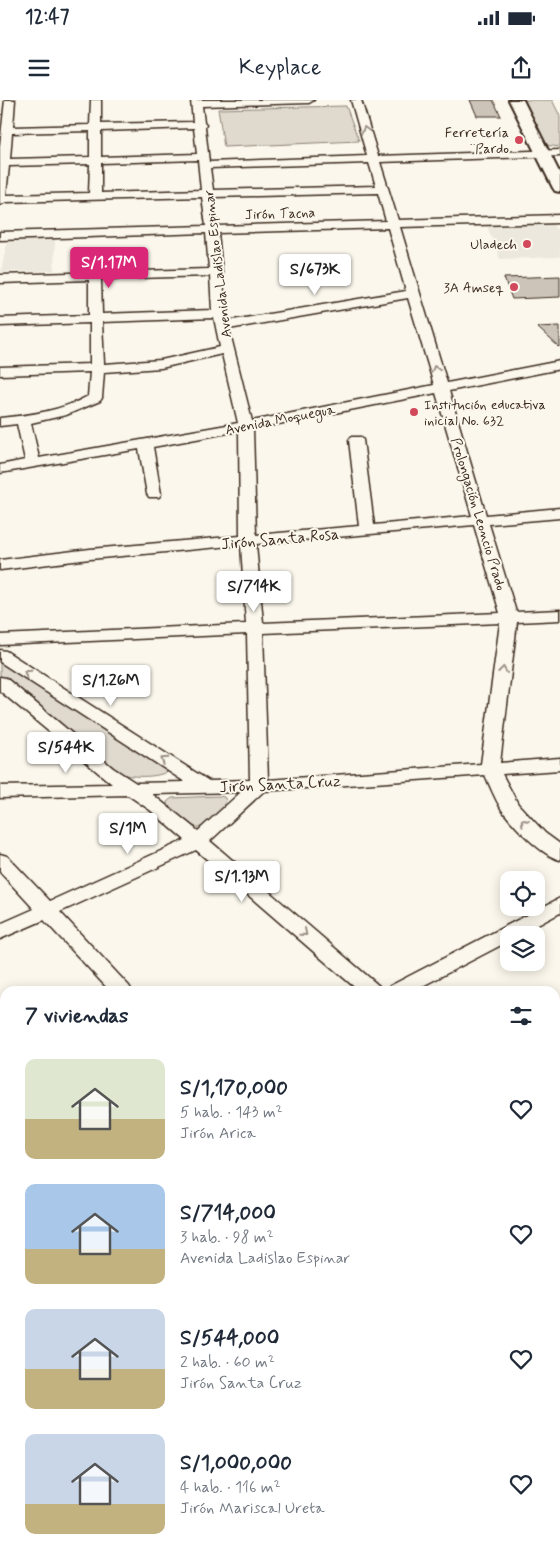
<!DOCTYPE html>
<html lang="es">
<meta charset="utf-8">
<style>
:root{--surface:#fff;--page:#f2f2f3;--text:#1f2937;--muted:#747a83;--accent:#db2777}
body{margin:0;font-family:Mynerve,sans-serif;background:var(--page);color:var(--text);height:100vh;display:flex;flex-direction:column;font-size:19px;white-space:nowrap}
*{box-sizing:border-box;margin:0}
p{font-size:16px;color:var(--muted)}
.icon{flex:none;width:28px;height:28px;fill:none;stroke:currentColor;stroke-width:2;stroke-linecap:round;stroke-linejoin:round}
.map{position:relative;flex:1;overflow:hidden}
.side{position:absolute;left:0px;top:886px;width:560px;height:571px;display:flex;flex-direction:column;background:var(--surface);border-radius:15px 15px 0 0;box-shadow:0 2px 12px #0003}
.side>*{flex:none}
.buttons{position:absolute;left:500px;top:771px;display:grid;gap:10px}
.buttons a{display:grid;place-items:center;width:45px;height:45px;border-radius:10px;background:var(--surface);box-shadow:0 2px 12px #0003;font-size:25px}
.price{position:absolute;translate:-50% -42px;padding:0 11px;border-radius:5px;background:#fff;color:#222;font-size:16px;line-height:32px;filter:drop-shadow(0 1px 2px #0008)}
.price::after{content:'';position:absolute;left:50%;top:30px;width:15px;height:11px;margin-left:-8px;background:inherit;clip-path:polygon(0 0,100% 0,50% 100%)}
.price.selected{background:var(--accent);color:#fff}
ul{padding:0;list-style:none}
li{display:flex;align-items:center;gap:15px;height:125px;padding:0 25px}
li span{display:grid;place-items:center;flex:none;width:140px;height:100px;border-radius:10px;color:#555}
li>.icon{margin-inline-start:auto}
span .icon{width:60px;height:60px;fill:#fffc;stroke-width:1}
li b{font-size:21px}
h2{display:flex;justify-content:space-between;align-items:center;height:60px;padding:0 25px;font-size:21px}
.status{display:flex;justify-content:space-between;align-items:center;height:35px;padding:0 25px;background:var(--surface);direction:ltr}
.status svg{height:14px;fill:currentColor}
header{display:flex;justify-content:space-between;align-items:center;height:65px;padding:0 25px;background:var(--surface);font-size:22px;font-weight:600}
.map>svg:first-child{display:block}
.built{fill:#ede8dd}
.green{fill:#dfd9ce;stroke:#8d8276}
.building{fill:#ccc4b9;stroke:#3b2a1e}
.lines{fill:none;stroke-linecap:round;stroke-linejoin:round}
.minor-casing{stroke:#3b2a1e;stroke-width:3}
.major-casing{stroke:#3b2a1e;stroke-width:4}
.minor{fill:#fbf7ec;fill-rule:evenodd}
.major{fill:#fbf7ec;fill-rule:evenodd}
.oneway{stroke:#9b9085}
.poi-dot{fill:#d1495b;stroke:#fbf7ec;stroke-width:2}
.labels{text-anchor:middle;stroke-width:4;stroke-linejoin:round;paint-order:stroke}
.far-poi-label{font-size:14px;fill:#3b2a1e;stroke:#fbf7ec;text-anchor:end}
.far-street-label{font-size:14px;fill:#3b2a1e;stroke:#fbf7ec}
.street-label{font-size:16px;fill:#3b2a1e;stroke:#fbf7ec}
</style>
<div class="status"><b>12:47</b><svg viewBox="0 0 49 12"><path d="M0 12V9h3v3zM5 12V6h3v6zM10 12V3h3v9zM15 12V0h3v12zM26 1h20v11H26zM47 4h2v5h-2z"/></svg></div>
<header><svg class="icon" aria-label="menu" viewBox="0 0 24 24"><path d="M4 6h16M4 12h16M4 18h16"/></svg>Keyplace<svg class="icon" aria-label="share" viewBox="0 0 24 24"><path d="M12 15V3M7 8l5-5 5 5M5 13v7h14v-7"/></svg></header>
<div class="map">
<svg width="560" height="1457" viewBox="0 0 560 1457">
<rect width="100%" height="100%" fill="#fbf7ec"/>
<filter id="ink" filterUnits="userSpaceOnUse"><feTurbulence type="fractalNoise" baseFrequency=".02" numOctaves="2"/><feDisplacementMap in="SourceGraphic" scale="10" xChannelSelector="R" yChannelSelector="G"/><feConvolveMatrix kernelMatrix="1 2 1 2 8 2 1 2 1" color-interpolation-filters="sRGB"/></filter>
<g filter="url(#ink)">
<g class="built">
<path d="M553,124L555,128L560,130V157L500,159L487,126Z"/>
<path d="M55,139L54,171L1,172L7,141Z"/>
<path d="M148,1453L452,1452V1453L445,1457H141Z"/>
</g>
<g class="green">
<path d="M522,0H552L560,16V47L545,45Z"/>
<path d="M346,6L359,41L224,47L218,9Z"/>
<path d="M0,560L168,670C161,679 127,677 117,673L0,577Z"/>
<path d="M218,696L224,697L226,700C225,708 212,722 205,726C201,728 197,727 193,726L167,706V702L172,698Z"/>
</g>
<g class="building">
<path d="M470,0H493L501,16H477Z"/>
<path d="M560,176V197L512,199L504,178Z"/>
<path d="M560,226V248L537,227Z"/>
</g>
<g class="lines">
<g class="minor-casing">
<g id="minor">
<path d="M5,0H15L13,27L90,25L91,0H101V24L193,22L191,0H314L309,3L202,6L204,23L206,25L205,27L209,62L367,56L351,0H361L378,56L560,50V56L380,62L398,120L560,115V123L400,127L447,283L560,261V269L449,291L486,415L560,408V418L489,424L516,512L560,510V520L517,522L500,663L560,658V670L502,674L518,704L545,733L560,744V760C541,755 514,726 502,710C495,699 490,686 485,675L264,691L210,741L379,886L382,891H359L196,750L60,812L129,886L132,891H110L44,820L0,839V824L34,809L0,772V754L7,756L50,801L185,740L150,710L128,695L0,698V686L112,684L0,591V577L6,578L113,668L136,683L185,682L0,562V550L6,551L209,681L250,680L247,534L0,545V535L246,524L241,445L90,459L0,470V460L90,449L240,436L239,331L153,347L161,394L159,397H149L147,394L139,349L0,373V365L25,360L17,324L0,326V318C31,315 61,311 88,296L90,272L0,275V267L90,264V223L0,226V218L89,215V180L0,183V175L209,169L206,133L0,140V132L206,126L202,97L6,102L0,105V46ZM194,28L197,54L101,57V31ZM90,31V57L10,59L12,33ZM198,60L201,90L101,93V63ZM369,63L376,86L213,90L210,68ZM90,64L89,93L6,95L9,66ZM378,93L386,121L217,126L214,97ZM388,128L406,191L227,221L218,133ZM210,176L212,210L102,214L101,179ZM408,198L434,285L252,321L229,229ZM214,218L220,247L161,260L104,264L102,222ZM222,254L238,323L39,358L31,323L66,315L100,301L102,298L104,272L161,268ZM436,293L472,416L374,425L363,340L361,337H351L349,340L359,426L256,435L253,329ZM474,425L500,513L263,523L256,444ZM500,523L481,664L268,680L263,533ZM241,692L198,731L152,694Z"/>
<path d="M560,798V813L519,835H509V841L413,891H387L390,886Z"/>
<path d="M0,1036L5,1038V1061L0,1059Z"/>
<path d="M555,1040L560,1042V1062L555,1060Z"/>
<path d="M5,1085V1104L0,1106V1087Z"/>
<path d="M560,1162V1183L555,1185V1164Z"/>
<path d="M0,1173L5,1175V1196L0,1194Z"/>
<path d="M555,1334L560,1335V1361L555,1360Z"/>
<path d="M5,1359V1384L0,1386V1361Z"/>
<path d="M89,1452H121L119,1457H87Z"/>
</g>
</g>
<g class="major-casing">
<path id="major" d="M509,0H523L560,74V92L555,91L553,88Z"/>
</g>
<use href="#minor" class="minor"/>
<use href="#major" class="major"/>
</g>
<defs><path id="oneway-chevron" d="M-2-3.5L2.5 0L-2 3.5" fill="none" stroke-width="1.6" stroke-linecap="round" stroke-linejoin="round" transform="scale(1.25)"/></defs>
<g class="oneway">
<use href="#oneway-chevron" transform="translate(365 30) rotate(-106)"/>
<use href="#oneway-chevron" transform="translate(435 269) rotate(-107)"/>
<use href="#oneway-chevron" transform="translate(503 570) rotate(-83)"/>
<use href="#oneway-chevron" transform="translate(27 573) rotate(-147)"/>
<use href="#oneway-chevron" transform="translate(164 660) rotate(-147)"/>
<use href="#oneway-chevron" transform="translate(524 722) rotate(-132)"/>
<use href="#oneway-chevron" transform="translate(304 833) rotate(41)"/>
</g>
</g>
<g class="poi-dot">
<circle cx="519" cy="40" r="5"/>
<circle cx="527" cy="144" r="5"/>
<circle cx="514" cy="187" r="5"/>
<circle cx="414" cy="312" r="5"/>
</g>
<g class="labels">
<g class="far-poi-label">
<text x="509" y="37">Ferretería<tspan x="509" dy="16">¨Pardo</tspan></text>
<text x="517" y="149">Uladech</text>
<text x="504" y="192">3A Amseq</text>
<text x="424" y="309" text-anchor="start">Institución educativa<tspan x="424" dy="16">inicial No. 632</tspan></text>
</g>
<g class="far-street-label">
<text transform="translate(280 113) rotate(-2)" y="5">Jirón Tacna</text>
<text transform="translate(217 164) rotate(-97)" y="5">Avenida Ladislao Espinar</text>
<text transform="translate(280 319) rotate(-11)" y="5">Avenida Moquegua</text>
<text transform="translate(479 414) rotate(73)" y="5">Prolongación Leoncio Prado</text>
</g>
<g class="street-label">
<text transform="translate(280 438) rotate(-5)" y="6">Jirón Santa Rosa</text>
<text transform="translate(280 683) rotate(-3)" y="6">Jirón Santa Cruz</text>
</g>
</g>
</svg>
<div class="buttons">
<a><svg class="icon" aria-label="locate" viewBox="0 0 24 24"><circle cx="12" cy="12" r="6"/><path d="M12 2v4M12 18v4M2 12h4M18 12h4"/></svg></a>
<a><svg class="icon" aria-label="layers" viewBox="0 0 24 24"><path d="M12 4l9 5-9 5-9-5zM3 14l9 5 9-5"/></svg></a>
</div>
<b class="price selected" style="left:109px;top:189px">S/1.17M</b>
<b class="price" style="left:315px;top:196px">S/673K</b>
<b class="price" style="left:254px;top:513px">S/714K</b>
<b class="price" style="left:111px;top:607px">S/1.26M</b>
<b class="price" style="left:66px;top:674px">S/544K</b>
<b class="price" style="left:128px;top:755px">S/1M</b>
<b class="price" style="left:242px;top:803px">S/1.13M</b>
<section class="side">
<h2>7 viviendas<svg class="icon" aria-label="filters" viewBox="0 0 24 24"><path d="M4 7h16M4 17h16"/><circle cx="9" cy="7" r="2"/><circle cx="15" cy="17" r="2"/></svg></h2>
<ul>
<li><span style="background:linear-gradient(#dfe7d0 60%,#c2b280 0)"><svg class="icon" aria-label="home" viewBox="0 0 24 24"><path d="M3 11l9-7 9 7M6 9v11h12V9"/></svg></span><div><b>S/1,170,000</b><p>5 hab. · 143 m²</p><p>Jirón Arica</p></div><svg class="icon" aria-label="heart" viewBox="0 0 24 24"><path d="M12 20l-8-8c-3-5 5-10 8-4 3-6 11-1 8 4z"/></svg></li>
<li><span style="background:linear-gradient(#a9c7e8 65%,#c2b280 0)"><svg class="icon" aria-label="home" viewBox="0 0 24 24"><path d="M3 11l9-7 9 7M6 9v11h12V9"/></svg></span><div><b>S/714,000</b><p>3 hab. · 98 m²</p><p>Avenida Ladislao Espinar</p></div><svg class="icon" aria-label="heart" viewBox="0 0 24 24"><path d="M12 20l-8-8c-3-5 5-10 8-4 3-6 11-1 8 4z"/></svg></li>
<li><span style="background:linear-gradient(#c9d6e8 60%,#c2b280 0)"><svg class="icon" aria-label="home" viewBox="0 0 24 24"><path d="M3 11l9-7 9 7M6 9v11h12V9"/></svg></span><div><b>S/544,000</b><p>2 hab. · 60 m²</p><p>Jirón Santa Cruz</p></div><svg class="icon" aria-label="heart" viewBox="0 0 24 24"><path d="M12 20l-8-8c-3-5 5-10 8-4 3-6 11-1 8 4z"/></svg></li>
<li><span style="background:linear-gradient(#c9d6e8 70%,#c2b280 0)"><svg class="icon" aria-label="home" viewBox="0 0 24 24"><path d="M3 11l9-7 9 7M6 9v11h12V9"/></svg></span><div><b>S/1,000,000</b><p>4 hab. · 116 m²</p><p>Jirón Mariscal Ureta</p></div><svg class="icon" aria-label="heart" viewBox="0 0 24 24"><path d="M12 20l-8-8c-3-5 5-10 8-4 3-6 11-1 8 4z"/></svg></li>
</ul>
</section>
</div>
